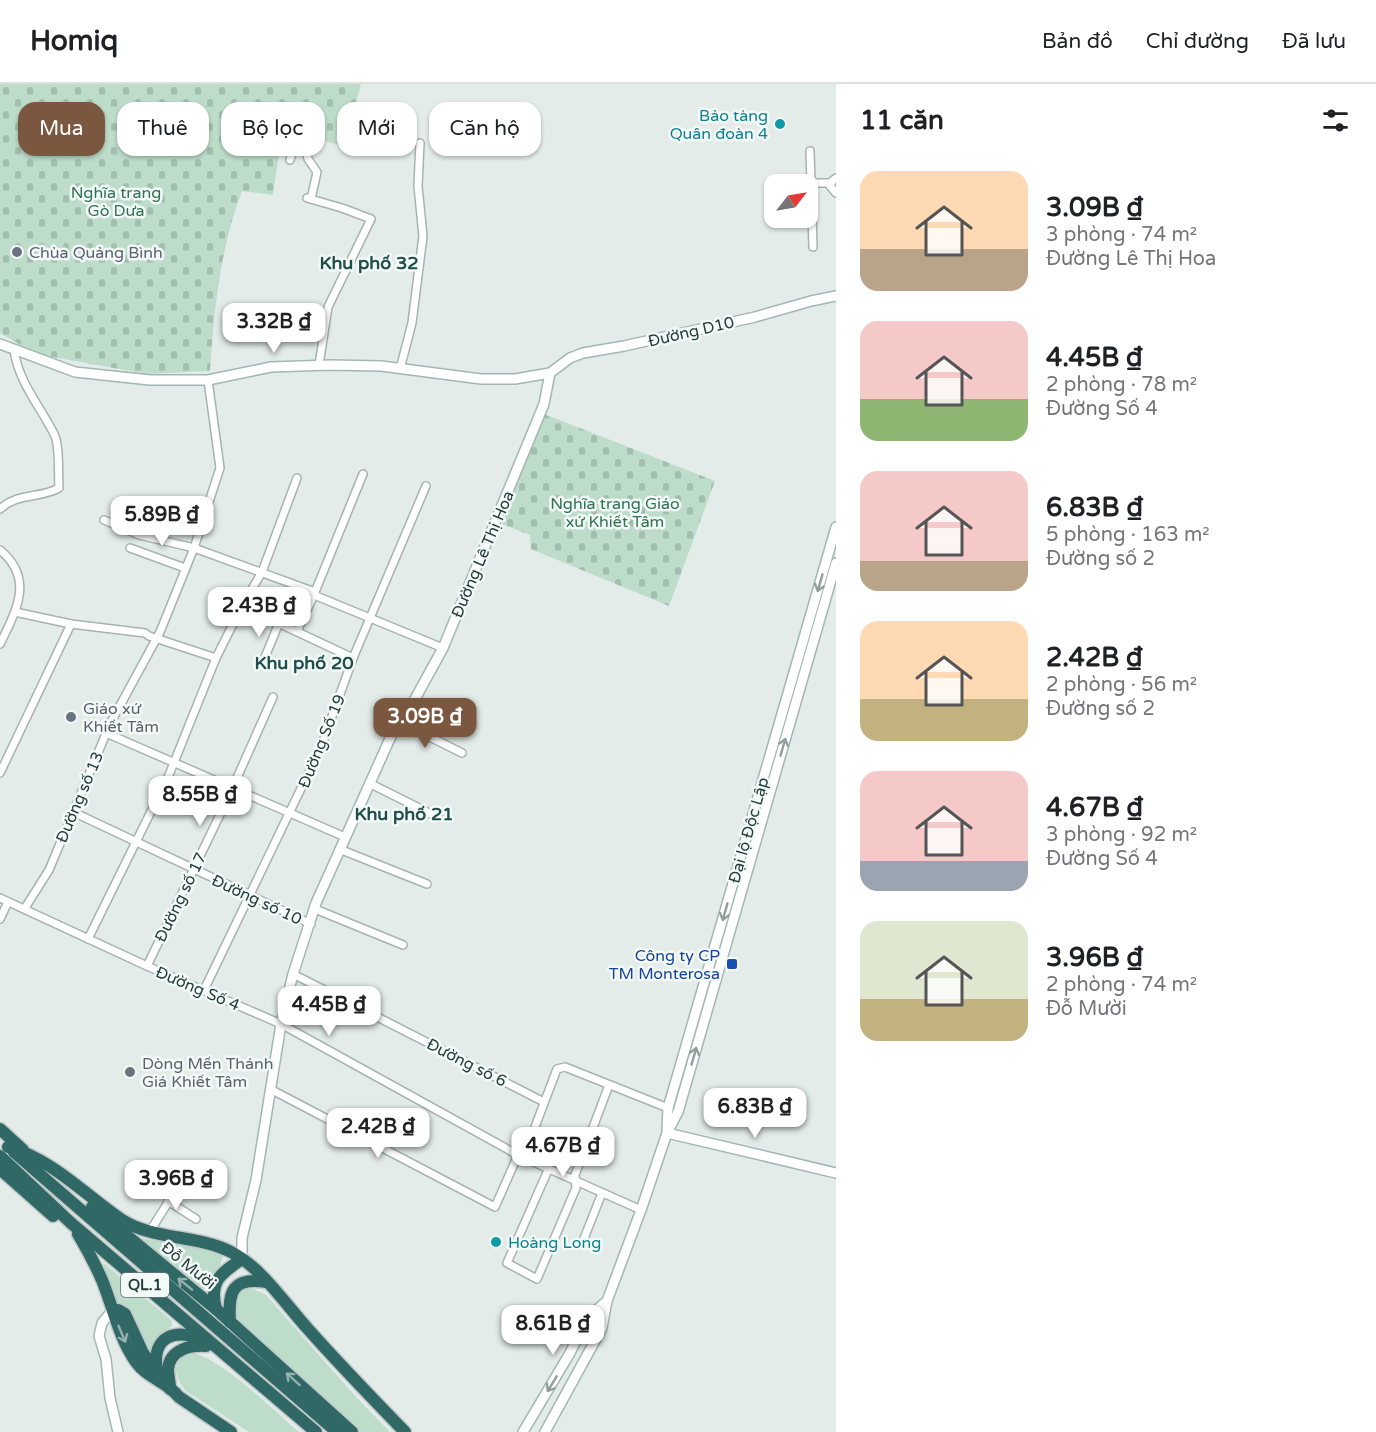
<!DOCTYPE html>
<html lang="vi">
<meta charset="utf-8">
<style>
:root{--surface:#fff;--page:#f2f2f2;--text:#202124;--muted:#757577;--line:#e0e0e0;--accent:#7c573f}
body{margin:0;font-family:"Varela Round",sans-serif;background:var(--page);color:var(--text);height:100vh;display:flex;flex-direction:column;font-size:22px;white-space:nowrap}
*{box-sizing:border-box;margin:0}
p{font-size:20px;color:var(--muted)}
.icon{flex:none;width:33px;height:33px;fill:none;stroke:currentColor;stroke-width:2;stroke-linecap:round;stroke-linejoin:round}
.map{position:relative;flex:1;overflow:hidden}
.side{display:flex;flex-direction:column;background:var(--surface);width:540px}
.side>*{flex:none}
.hud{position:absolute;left:18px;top:18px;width:570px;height:54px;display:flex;gap:12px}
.needle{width:39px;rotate:59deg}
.controls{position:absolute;left:764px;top:90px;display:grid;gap:12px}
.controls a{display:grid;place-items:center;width:54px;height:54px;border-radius:12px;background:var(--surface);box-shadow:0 2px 4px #0004;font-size:30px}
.price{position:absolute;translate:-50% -51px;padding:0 14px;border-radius:12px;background:#fff;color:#222;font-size:20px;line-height:39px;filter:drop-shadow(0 2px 3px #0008)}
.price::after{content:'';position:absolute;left:50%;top:36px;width:18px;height:14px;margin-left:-9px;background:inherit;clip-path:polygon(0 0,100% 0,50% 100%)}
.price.selected{background:var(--accent);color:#fff}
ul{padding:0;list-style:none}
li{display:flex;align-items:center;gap:18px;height:150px;padding:0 24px}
li span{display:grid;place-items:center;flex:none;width:168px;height:120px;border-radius:18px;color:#555}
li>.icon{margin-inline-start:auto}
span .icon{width:72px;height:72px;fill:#fffc;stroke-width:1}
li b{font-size:26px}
h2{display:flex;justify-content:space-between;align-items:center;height:72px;padding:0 24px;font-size:26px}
.tag{padding:0 21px;border-radius:18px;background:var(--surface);box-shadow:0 2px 4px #0004;font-size:21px;line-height:54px}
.tag.selected{background:var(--accent);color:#fff}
header{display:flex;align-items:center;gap:36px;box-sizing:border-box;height:84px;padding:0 30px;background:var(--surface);border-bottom:2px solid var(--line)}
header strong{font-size:28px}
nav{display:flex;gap:33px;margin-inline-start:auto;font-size:21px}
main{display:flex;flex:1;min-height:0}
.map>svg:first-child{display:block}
.grass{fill:#bddcca}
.cemetery{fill:url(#cemetery-stones)}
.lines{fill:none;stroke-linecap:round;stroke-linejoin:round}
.street-casing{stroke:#a6b4b1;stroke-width:10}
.secondary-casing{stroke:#a2b7b3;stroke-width:12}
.highway-casing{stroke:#c1c9c8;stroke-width:15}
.street{stroke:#fff;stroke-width:7}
.secondary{stroke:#fff;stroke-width:9}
.highway{stroke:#306865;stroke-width:12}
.oneway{stroke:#919e9c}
.oneway2{stroke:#92b0ae}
.culture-dot{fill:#0f9aa8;stroke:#f3f9f7;stroke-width:2}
.worship-dot{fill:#6b7280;stroke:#f3f9f7;stroke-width:2}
.transit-dot{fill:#1a4fb4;stroke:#f3f9f7;stroke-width:2}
.labels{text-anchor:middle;stroke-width:5;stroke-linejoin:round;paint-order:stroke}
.shield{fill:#f3f9f7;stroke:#617573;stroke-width:1.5}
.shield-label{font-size:15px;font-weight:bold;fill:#233d3a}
.culture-label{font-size:16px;fill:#0d838f;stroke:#f3f9f7;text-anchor:end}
.park-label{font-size:16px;fill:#2f7253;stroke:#f3f9f7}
.worship-label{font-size:16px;fill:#5b616d;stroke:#f3f9f7;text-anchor:start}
.street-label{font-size:16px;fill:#233d3a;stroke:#f3f9f7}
.transit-label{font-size:16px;fill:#164399;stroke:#f3f9f7;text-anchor:end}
.neighbourhood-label{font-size:18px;font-weight:bold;fill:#204e4a;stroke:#f3f9f7}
</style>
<header>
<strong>Homiq</strong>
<nav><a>Bản đồ</a><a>Chỉ đường</a><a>Đã lưu</a></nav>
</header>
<main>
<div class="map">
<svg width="836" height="1348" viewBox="0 0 836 1348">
<defs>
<pattern id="cemetery-stones" width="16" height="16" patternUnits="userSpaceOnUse" patternTransform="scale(1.5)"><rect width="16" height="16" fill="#bddcca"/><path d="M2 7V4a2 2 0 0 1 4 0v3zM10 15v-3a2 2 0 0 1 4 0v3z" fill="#a2beae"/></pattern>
</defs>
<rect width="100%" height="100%" fill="#e3ece9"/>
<g class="grass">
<path d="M133,1153L211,1166L223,1171L219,1185L207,1197L202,1211Z"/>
<path d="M105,1180L172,1237V1242L155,1259L149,1274L117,1221L103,1181Z"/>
<path d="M240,1205H253L265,1210L356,1313L390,1348H359L277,1277L240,1240L232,1229L231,1215Z"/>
<path d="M189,1269C218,1270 275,1328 299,1348H249L186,1307L180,1299L175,1286L180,1274Z"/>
</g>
<g class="cemetery">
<path d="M0,0H361L344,62L282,47L273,111L242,107C220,164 214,227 210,287L147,290L36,270L0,249Z"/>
<path d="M544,330L715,397L669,522L531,465L530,451L502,440Z"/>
</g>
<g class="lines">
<g class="street-casing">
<g id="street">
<path d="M810,67L813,163"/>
<path d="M290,76L294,62L305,63L308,75L317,88L311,115"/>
<path d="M836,94L832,97L830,102L836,109"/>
<path d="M794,99H831"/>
<path d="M307,114L342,124L371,135L328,223L319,281"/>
<path d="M400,285L412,239L423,152L418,102L420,59"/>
<path d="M0,425C19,408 39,415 59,404C58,391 60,364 55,352C41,323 19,300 14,266"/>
<path d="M104,436L139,451L194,464L315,508L314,511L443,564"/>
<path d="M130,464L185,484"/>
<path d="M0,466C35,495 16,527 0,560"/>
<path d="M315,508L363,390"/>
<path d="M242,522L353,574"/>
<path d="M15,528L71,540L145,549L149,552L216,574"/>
<path d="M297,547L314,511"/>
<path d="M263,578L279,539"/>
<path d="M400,638L462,669"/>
<path d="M106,649L345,753"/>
<path d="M0,689L71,540"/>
<path d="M369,699L439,734"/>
<path d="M73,728L311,840"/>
<path d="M339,765L427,800"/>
<path d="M0,814L147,882L281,940L518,1071L641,1126"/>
<path d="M25,824L49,786L110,640L160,548L194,464L220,384L208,296"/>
<path d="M315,825L403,861"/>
<path d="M0,835L8,818"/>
<path d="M88,855L169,691L216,574L242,522L262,488L297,394"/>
<path d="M147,882L228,714L273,613"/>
<path d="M293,890L544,1018"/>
<path d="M204,906L321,663L353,574L426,402"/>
<path d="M272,1006L495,1123L518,1071"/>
<path d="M524,1072L557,985L565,983L668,1024"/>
<path d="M549,1084L507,1179L537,1195L576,1104L575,1091L609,1001"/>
<path d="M168,1117L196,1135"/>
<path d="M150,1147L183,1095"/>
<path d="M583,1157L602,1109"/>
</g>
</g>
<g class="secondary-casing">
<g id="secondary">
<path d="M0,260L75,288L150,296H208L271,283L330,281L381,282L481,295H515L550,289L570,274L583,269L624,262L755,233L811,217L836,212"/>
<path d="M667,1046L668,1024L836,443"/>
<path d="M667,1049L836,1089"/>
<path d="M242,1175V1154L256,1096L281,940L293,890L316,819L392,650L415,615L443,564L544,320L550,289"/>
<path d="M113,1226L102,1239L99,1252L106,1275L110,1314L118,1348"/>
<path d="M523,1348L570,1269L587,1234L607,1217"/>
<path d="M545,1348L602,1244L607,1217L641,1126L667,1049L678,1028L836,479"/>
</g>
</g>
<g class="highway-casing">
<g id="highway">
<path d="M0,1045L23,1066"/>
<path d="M8,1063C52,1075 85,1111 122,1136C153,1156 199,1151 231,1168C261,1183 286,1221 308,1245C339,1280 372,1314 405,1348"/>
<path d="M14,1068L337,1348"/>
<path d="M0,1072L71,1139L316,1348"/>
<path d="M0,1085L53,1132"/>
<path d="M92,1123L216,1225L352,1348"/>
<path d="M78,1150C87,1165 95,1180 102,1196C113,1223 119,1254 136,1278C147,1294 168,1298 179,1313L231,1348"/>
<path d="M216,1225C209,1197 220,1190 242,1175"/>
<path d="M113,1226H118L125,1230L143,1269L164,1297"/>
<path d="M230,1238C228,1207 232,1193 267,1198"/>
<path d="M157,1286C151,1252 176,1243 204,1257"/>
<path d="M170,1305C170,1298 168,1291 168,1285C170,1265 191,1261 206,1262"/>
</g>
</g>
<use href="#street" class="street"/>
<use href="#secondary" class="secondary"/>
<use href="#highway" class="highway"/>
</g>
<defs><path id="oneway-shaft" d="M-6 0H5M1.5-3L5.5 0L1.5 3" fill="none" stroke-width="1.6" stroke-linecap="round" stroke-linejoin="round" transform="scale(1.5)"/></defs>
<g class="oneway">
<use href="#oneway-shaft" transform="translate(820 499) rotate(106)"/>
<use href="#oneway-shaft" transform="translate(783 663) rotate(-74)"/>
<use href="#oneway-shaft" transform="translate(725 828) rotate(106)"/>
<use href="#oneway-shaft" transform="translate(694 972) rotate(-74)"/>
<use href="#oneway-shaft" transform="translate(552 1300) rotate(121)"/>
</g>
<g class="oneway2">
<use href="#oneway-shaft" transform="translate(185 1200) rotate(-141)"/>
<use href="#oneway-shaft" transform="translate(122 1250) rotate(67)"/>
<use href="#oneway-shaft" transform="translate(293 1295) rotate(-138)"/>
</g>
<g class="culture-dot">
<circle cx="780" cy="40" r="6"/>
<circle cx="496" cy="1158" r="6"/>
</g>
<g class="worship-dot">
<circle cx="17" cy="168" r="6"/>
<circle cx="71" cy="633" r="6"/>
<circle cx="130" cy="988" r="6"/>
</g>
<rect class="transit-dot" x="726" y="874" width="12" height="12" rx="3"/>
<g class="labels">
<rect class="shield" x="121" y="1189" width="48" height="24" rx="4.5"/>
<g class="shield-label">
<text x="145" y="1206">QL.1</text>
</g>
<g class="culture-label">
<text x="768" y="37">Bảo tàng<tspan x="768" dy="18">Quân đoàn 4</tspan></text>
<text x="508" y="1164" text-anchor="start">Hoàng Long</text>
</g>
<g class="park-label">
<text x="116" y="114">Nghĩa trang<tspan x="116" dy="18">Gò Dưa</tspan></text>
<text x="615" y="425">Nghĩa trang Giáo<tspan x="615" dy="18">xứ Khiết Tâm</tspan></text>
</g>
<g class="worship-label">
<text x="29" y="174">Chùa Quảng Bình</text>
<text x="83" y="630">Giáo xứ<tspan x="83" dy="18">Khiết Tâm</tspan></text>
<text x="142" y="985">Dòng Mến Thánh<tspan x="142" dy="18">Giá Khiết Tâm</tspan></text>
</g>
<g class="street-label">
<text transform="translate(691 247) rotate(-13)" y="6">Đường D10</text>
<text transform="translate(482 470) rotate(-67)" y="6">Đường Lê Thị Hoa</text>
<text transform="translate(321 657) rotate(-68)" y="6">Đường Số 19</text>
<text transform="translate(79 713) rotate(-67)" y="6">Đường số 13</text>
<text transform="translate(748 746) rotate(-74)" y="6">Đại lộ Độc Lập</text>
<text transform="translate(180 813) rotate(-64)" y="6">Đường số 17</text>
<text transform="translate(257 815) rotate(25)" y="6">Đường số 10</text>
<text transform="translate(198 904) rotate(23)" y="6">Đường Số 4</text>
<text transform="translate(467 978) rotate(27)" y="6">Đường số 6</text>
<text transform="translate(189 1181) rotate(39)" y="6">Đỗ Mười</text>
</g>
<g class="transit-label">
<text x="720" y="877">Công ty CP<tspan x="720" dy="18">TM Monterosa</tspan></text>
</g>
<g class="neighbourhood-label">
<text x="369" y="185">Khu phố 32</text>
<text x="304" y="585">Khu phố 20</text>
<text x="404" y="736">Khu phố 21</text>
</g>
</g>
</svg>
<div class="controls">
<a><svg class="needle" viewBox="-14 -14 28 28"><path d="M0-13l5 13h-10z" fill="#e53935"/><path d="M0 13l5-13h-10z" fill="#757577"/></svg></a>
</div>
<b class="price" style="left:274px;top:270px">3.32B ₫</b>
<b class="price" style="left:162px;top:463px">5.89B ₫</b>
<b class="price" style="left:259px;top:554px">2.43B ₫</b>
<b class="price selected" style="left:425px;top:665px">3.09B ₫</b>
<b class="price" style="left:200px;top:743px">8.55B ₫</b>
<b class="price" style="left:329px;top:953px">4.45B ₫</b>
<b class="price" style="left:755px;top:1055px">6.83B ₫</b>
<b class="price" style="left:378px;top:1075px">2.42B ₫</b>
<b class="price" style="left:563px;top:1094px">4.67B ₫</b>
<b class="price" style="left:176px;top:1127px">3.96B ₫</b>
<b class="price" style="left:553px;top:1272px">8.61B ₫</b>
<div class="hud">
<a class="tag selected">Mua</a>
<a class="tag">Thuê</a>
<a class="tag">Bộ lọc</a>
<a class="tag">Mới</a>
<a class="tag">Căn hộ</a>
</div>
</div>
<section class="side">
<h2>11 căn<svg class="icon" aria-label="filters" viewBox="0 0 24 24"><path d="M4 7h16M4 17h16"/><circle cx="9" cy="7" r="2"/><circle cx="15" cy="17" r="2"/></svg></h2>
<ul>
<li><span style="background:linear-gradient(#ffd9b3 65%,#b9a48a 0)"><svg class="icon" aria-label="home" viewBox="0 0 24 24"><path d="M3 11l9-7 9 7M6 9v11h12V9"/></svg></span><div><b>3.09B ₫</b><p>3 phòng · 74 m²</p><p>Đường Lê Thị Hoa</p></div></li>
<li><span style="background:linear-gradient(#f6c9c9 65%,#8fb573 0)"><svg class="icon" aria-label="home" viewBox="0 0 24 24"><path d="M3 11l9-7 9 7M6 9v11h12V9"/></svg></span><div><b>4.45B ₫</b><p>2 phòng · 78 m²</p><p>Đường Số 4</p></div></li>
<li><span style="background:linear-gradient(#f6c9c9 75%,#b9a48a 0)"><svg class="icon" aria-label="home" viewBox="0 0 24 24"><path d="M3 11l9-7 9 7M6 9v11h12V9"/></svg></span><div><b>6.83B ₫</b><p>5 phòng · 163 m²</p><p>Đường số 2</p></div></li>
<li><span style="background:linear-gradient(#ffd9b3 65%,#c2b280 0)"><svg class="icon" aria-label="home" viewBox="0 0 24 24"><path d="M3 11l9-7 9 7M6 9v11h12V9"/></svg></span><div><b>2.42B ₫</b><p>2 phòng · 56 m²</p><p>Đường số 2</p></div></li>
<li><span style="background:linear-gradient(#f6c9c9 75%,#9aa5b1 0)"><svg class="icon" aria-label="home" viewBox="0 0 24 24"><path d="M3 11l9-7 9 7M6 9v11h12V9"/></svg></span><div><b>4.67B ₫</b><p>3 phòng · 92 m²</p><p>Đường Số 4</p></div></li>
<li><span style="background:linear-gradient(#dfe7d0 65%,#c2b280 0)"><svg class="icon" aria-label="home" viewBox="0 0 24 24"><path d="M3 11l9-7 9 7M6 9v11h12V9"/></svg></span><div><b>3.96B ₫</b><p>2 phòng · 74 m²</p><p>Đỗ Mười</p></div></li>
</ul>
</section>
</main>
